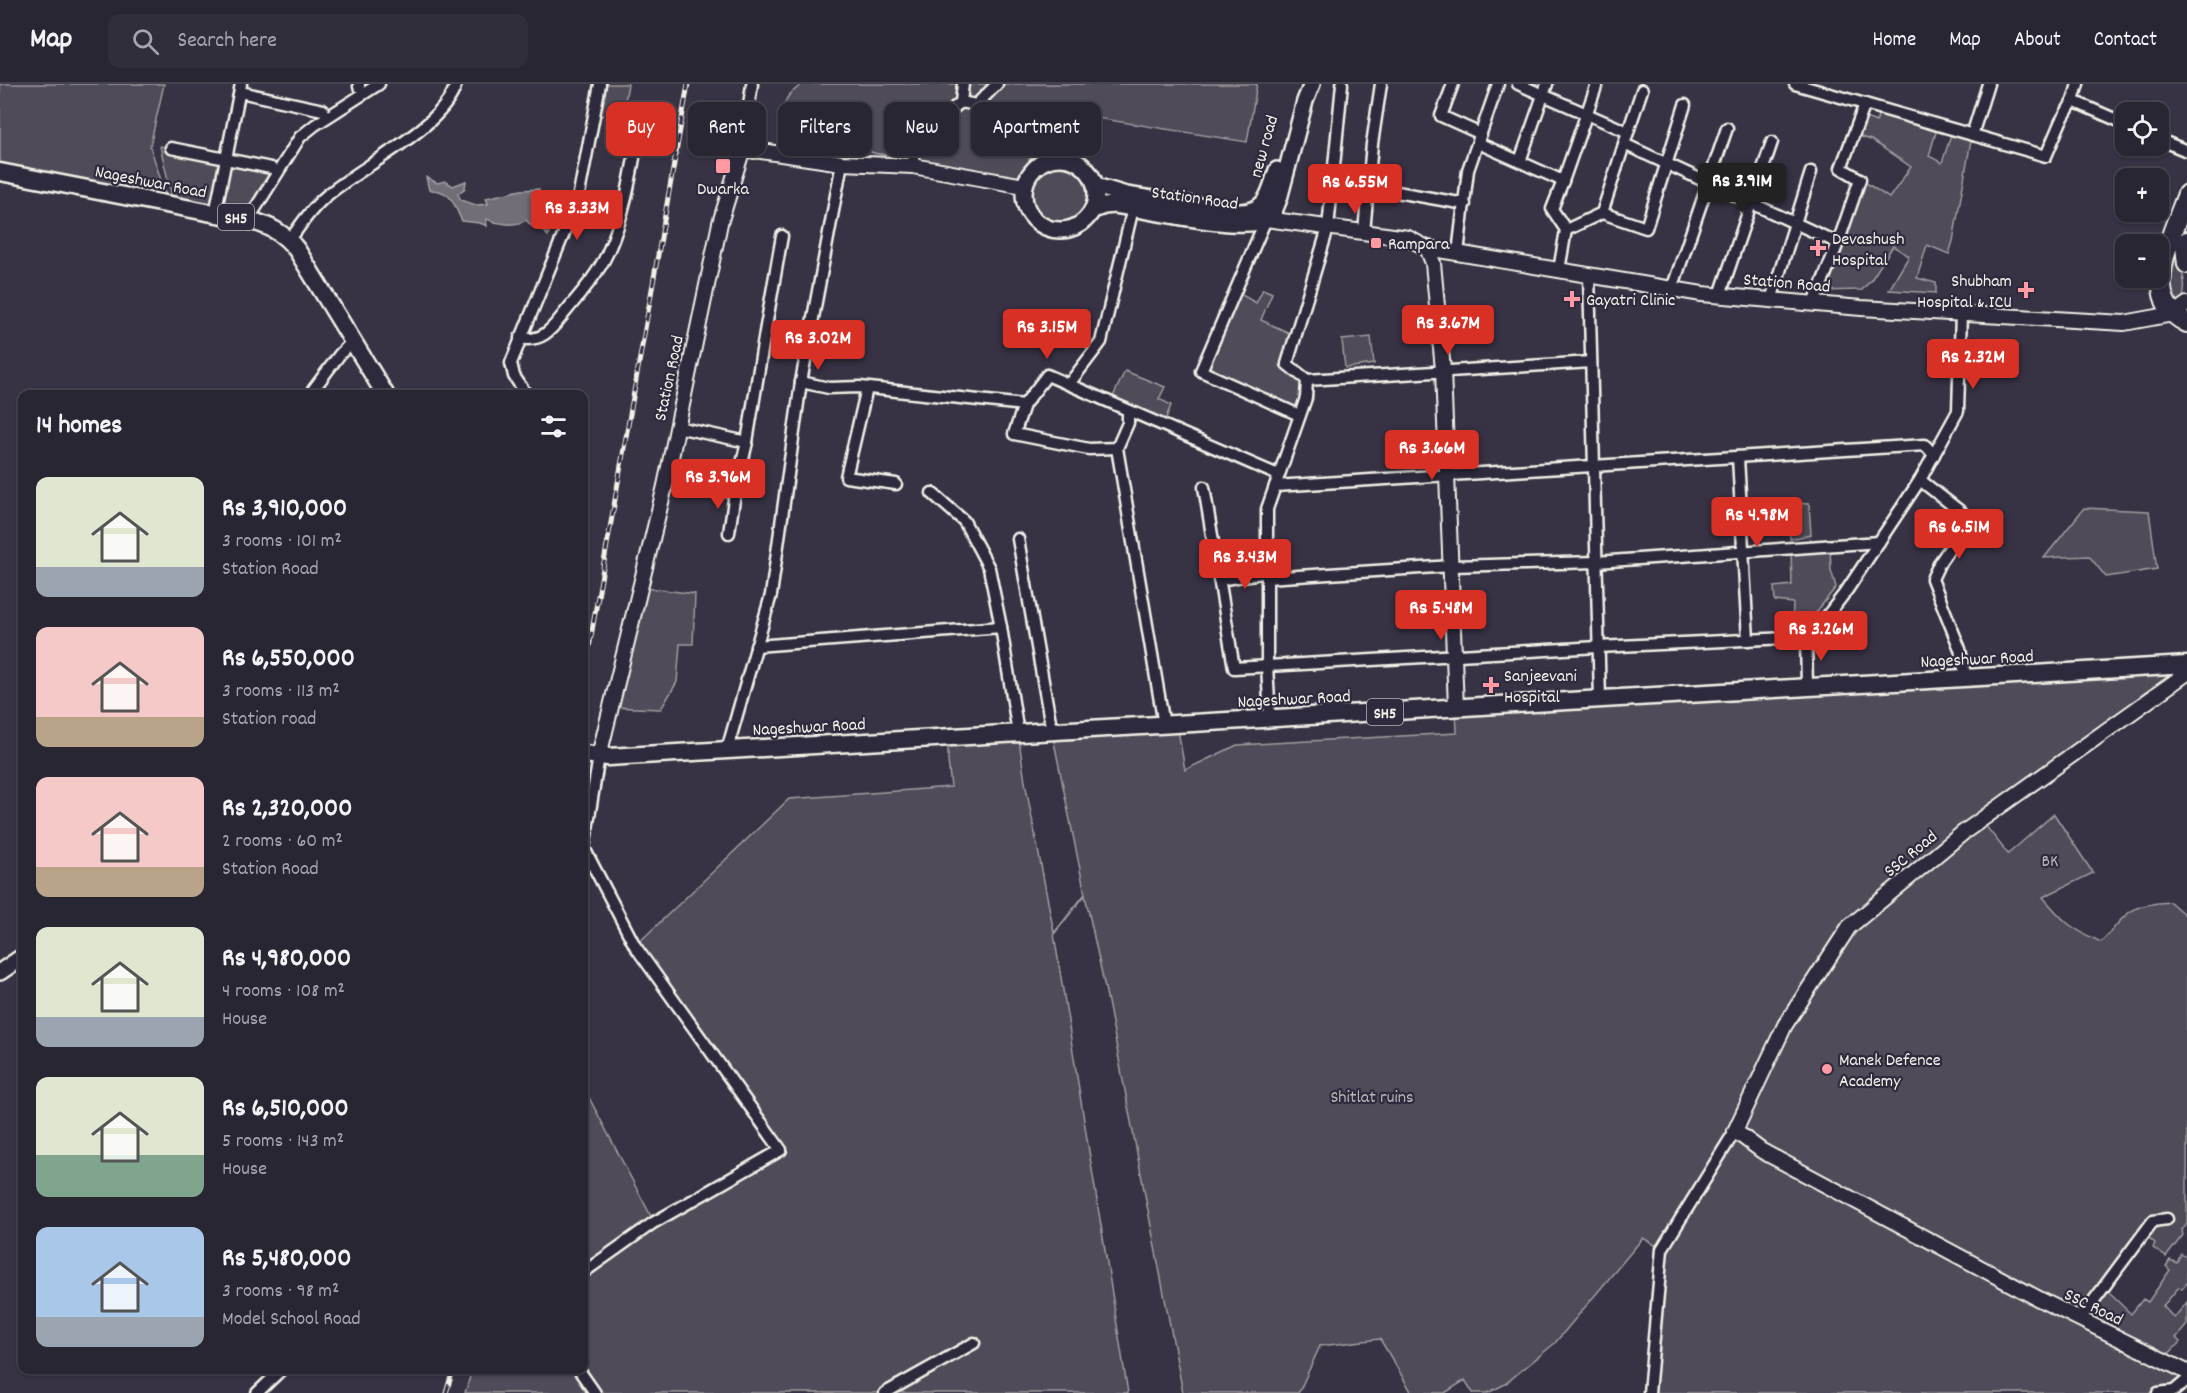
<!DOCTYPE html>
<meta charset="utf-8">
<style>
:root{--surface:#292633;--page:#312e3b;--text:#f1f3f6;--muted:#a5a5ac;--line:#45434e;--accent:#d93025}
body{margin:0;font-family:Dekko,sans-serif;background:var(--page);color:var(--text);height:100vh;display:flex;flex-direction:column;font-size:22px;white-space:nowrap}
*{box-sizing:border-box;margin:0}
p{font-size:20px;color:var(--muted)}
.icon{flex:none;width:33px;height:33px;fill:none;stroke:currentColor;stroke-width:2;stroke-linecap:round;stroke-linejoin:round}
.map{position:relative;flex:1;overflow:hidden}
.panel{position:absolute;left:18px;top:306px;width:570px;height:984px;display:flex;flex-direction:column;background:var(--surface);border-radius:12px;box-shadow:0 2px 4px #0004,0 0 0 2px var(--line)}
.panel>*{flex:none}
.hud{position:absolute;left:606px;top:18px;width:570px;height:54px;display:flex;gap:12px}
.buttons{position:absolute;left:2115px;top:18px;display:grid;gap:12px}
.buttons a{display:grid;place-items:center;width:54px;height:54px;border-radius:12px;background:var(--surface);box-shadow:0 2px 4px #0004,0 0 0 2px var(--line);font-size:30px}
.price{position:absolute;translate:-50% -51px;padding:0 14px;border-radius:6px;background:var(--accent);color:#fff;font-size:20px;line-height:39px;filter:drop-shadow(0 2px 3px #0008)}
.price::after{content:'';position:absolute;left:50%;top:36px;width:18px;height:14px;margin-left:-9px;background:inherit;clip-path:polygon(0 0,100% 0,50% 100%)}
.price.selected{background:#222;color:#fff}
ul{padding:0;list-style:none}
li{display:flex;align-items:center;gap:18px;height:150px;padding:0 18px}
li span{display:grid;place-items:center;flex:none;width:168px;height:120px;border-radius:12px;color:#555}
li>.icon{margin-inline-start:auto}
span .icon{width:72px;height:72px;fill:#fffc;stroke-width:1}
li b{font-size:26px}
h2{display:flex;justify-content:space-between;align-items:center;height:72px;padding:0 18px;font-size:26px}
.pill{padding:0 21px;border-radius:12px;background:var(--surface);box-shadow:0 2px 4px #0004,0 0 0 2px var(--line);font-size:21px;line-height:54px}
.pill.selected{background:var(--accent);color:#fff}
header{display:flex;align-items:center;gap:36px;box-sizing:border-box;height:84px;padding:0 30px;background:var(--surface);border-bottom:2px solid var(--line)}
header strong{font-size:28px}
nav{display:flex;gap:33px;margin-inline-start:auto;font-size:21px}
.search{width:420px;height:54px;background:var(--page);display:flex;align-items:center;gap:15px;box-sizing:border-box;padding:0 21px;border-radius:12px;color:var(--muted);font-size:22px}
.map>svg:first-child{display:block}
.green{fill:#504b59;stroke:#a29ea0;stroke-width:1.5;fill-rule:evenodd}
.water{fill:#726e77;stroke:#a6a2a4;stroke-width:1.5}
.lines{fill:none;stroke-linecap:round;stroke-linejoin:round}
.minor-casing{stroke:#f4f1e8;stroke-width:15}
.tertiary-casing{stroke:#f4f1e8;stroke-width:18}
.secondary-casing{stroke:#f4f1e8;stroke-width:20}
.primary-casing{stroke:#f4f1e8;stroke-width:21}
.trunk-casing{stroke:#f4f1e8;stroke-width:22}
.minor{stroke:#2f2a3d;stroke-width:10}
.tertiary{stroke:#2f2a3d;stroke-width:14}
.secondary{stroke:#2f2a3d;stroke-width:15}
.primary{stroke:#2f2a3d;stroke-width:16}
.trunk{stroke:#2f2a3d;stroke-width:18}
.rail-casing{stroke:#f4f1e8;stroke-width:5}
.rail{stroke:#2f2a3d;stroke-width:3;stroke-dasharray:9;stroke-linecap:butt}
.poi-dot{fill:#ff9aa2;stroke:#2f2a3d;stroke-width:2}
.labels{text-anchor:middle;stroke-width:4.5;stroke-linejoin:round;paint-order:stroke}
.shield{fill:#2f2a3d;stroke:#b9b5b5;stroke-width:1.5}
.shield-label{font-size:16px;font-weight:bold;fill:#f4f1e8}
.street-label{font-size:18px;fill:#f4f1e8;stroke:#2f2a3d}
.poi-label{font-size:18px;fill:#f4f1e8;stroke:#2f2a3d;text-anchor:start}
.park-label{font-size:18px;fill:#bbb7b6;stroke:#2f2a3d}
</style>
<header>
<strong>Map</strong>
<div class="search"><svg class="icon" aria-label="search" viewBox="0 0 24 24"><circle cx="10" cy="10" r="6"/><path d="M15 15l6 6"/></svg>Search here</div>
<nav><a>Home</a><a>Map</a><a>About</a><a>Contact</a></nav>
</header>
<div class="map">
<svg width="2187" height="1309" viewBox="0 0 2187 1309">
<rect width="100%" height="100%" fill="#373244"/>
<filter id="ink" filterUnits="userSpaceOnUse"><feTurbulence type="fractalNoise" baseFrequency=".0167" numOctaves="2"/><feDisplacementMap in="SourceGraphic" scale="12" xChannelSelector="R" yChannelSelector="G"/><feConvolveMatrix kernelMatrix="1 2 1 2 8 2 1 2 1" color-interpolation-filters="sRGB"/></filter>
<g filter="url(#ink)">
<g class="green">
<path d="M0,0H164L150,62L169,121L0,88Z"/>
<path d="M600,0H628L623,28L651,36L646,61L609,55L612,32L594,31Z"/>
<path d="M802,0H1257L1247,58L1034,24L1028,90L1024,102L913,82V69C900,70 884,73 871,68C860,64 849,56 837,52C825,48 823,59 813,61C787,66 776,35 786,16C789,9 797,5 802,0Z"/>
<path d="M1880,26L1938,41L1929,72L1942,79L1953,45L1972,51L1953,157L1949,170L1927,161L1917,194L1936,199V209L1889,206L1909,172L1893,162L1871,196L1862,206L1819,207L1860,95L1889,114L1911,83L1871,56L1854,51L1862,32L1876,38Z"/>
<path d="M160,62L271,84H277L248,136L174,122Z"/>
<circle cx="1059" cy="110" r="30"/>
<path d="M2187,118C2187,139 2179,159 2181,180C2183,197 2187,199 2182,217L2173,218L2166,191Z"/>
<path d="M1263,205L1272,209L1261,236L1296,252L1287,280L1307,296L1299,331L1201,287L1235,207L1256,219Z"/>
<path d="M1371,253L1374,280L1345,284L1342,256Z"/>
<path d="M1125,287L1165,303L1159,315L1171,321L1163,342L1110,319Z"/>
<path d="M1789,419L1809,420L1811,451L1790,455Z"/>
<path d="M2084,424L2149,427L2157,485L2106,493L2089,472L2044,474Z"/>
<path d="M1830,464L1831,486L1836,503L1807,540L1792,541L1793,519L1775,517L1774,503L1792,501L1791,466Z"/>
<path d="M640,503L695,510L693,560H680L677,598L661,625L611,623Z"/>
<path d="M2187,581L1981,736L2008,770L2054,730L2093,789L2043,813C2065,839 2070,844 2101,858C2129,829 2126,821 2170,818L2185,831L2187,829V1139L2182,1146L2183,1151L2166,1173L2153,1164L2155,1159L2144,1150L2106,1206L2131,1230L2143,1215L2148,1218L2170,1186L2166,1182L2170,1176L2177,1179L2181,1170L2187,1174V1199L2182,1205L2179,1203L2163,1222L2174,1234L2187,1218V1241L2176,1254L2180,1258L2163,1276L2187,1296L2158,1309H1649L1662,1165L1643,1154L1555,1259L1505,1300L1488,1309H1473L1465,1296L1445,1309H1412L1380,1255L1320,1262L1299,1308L1297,1309H1183L1108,918L1085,811L1054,850L1128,1309H465L472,1286H584V1004L651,1132L781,1066L635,862L789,715L951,703L948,677V653L1018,649L1025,698L1054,849L1085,810L1052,648L1177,640L1185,686L1237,661L1457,649L1456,624ZM1796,923L1740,1034L1778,940Z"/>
</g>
<path class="water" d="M426,93L437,99L445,97L453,102L466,97L465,104L458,110L461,116L476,121L488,120L486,114L521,106L539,105L537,111L546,118L548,130L537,129L542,138L550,143L548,152L533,137L532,142L526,136C516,143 498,140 486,135L487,142L480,139L462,137C453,120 453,106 429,106Z"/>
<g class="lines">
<g class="minor-casing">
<g id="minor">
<path d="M1453,0L1441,32L1481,50"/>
<path d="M1518,0L1628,48L1602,129L1566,146"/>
<path d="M1795,0L2046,72L2061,37L2073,17L2078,0"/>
<path d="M359,3V0"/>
<path d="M240,8L323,26"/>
<path d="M2073,17L2126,40"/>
<path d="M961,18L976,21L997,0"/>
<path d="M1628,48L1642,6"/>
<path d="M1972,51L1988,0"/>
<path d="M2158,55L2187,67"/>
<path d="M1478,59L1563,97L1552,125L1566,146L1559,186"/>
<path d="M1624,60L1838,159L1814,219"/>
<path d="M171,64L271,84"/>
<path d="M743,64L752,0"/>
<path d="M1520,77L1547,0"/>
<path d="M842,79L801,298L829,304L860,303L1024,321"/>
<path d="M913,82L914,57L961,18L963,0"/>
<path d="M1563,97L1597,0"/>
<path d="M1368,100L1374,104L1465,120"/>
<path d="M1602,129L1646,144L1685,21"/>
<path d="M215,130L241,0"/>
<path d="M1266,135L1201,287L1299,331"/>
<path d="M248,136L300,53L315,41L379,0"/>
<path d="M1364,148L1372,60L1381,0"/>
<path d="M290,156C300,141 311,125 325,113C359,83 444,44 456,0"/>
<path d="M1838,159L1860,95L1841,84L1865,20"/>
<path d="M1458,169L1468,86L1498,0"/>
<path d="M1589,191L1600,616"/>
<path d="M1672,205L1727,44"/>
<path d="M1720,211L1772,58"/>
<path d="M1771,216L1811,88"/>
<path d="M520,254C544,259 553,243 567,226C581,209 597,191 607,170C627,127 633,79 641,33"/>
<path d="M1307,296L1591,278"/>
<path d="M1069,300L1101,258L1133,124"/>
<path d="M867,304L846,393L896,400"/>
<path d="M310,310L340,270L352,258"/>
<path d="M526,310L514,292L511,279L578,115L600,0"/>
<path d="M1128,327V339L1117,364L1089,365L1014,350L1024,321L1047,291L1278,391"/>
<path d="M747,358L765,248L782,152"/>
<path d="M1117,364L1164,641"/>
<path d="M1738,373L1748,556"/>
<path d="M666,394L735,409L747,358L677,343"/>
<path d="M1920,396L1970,435L1940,478L1932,495L1960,565L1966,595"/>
<path d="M1275,402L1925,361L1934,371"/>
<path d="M1204,403L1234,584L1598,563L1806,553L1818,544L1847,506L1920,396L1958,327L1961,229"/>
<path d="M932,409L964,437L989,484L1001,543"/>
<path d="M729,449L735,409"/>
<path d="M1018,455L1052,648"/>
<path d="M1267,494L1452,482L1596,478L1879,458"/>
<path d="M1219,496L1267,488"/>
<path d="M1806,553L1807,604"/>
<path d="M756,562L1001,543L1018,649"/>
<path d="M1270,635L1267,582V425L1306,314L1307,296L1287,280L1328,144L1342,0"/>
<path d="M727,666L771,511L801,298"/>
<path d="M584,1188L653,1139L781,1066L635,862L584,764L599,672"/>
<path d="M2080,1235L2153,1137L2167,1135"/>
<path d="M579,1286L595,1309"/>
<path d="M257,1309L281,1286"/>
<path d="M885,1309L974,1259"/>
<path d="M1649,1309L1662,1165L1735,1047"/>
<path d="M2158,1309L2174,1307L2187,1296"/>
</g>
</g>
<g class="tertiary-casing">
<g id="tertiary">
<path d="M754,66L842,79L913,82L1024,102"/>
<path d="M1266,135L1408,154L1427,164L1702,210L1861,224L2124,239L2173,230L2187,220"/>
<path d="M1427,164L1433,179L1443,286L1456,624"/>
<path d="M2187,589L1964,748L1849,843L1785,941L1735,1047L1762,1067L2039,1215L2187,1288"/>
<path d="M599,672L665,402L720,139L743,64"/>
</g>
</g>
<g class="secondary-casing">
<g id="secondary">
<path d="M743,64L754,66"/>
<circle cx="1060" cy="110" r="36"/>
<path d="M1096,102L1126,111L1237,128C1267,129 1269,110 1277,86"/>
<path d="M1093,126L1104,122L1114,121C1143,125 1246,149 1267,135C1274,130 1276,122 1279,115L1305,17L1312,0"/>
<path d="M0,888L22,873"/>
</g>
</g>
<g class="primary-casing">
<g id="primary">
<path d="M0,88L248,136C269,141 284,149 297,166L385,310"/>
<path d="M584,670L608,673L2187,581"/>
</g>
</g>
<g class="trunk-casing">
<g id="trunk">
<path d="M2187,110C2174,147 2137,215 2187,239"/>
<path d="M2187,157L2185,162L2187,180"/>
</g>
</g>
<use href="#minor" class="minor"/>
<use href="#tertiary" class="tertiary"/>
<use href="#secondary" class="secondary"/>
<use href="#primary" class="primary"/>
<use href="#trunk" class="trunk"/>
<g class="rail-casing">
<g id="rail">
<path d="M584,592L688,0"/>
<path d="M446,1309L453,1286"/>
</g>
</g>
<use href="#rail" class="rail"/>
</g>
</g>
<g class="poi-dot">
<rect x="715" y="74" width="16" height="16" rx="3"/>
<rect x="1370" y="153" width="12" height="12" rx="3"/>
<path d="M1815 155h6v6h6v6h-6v6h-6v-6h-6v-6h6z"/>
<path d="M2023 197h6v6h6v6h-6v6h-6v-6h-6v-6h6z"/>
<path d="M1569 206h6v6h6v6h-6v6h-6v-6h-6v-6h6z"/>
<path d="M1488 592h6v6h6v6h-6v6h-6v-6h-6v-6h6z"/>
<circle cx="1827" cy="985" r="6"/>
</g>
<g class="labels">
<g class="shield">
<rect x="218" y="120" width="36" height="26" rx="4.5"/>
<rect x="1367" y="615" width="36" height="26" rx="4.5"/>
</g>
<g class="shield-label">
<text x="236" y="139">SH5</text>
<text x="1385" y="634">SH5</text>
</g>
<g class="street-label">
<text transform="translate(1263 62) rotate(-74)" y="6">new road</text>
<text transform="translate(151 97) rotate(11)" y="6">Nageshwar Road</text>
<text transform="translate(1195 113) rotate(8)" y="6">Station Road</text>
<text transform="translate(1787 198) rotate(5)" y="6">Station Road</text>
<text transform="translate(668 294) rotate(-78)" y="6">Station Road</text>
<text transform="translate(1977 574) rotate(-3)" y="6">Nageshwar Road</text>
<text transform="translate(1294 614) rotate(-3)" y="6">Nageshwar Road</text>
<text transform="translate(809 642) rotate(-3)" y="6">Nageshwar Road</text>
<text transform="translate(1910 769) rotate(-39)" y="6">SSC Road</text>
<text transform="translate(2094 1222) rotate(26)" y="6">SSC Road</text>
</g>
<g class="poi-label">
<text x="723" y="110" text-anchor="middle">Dwarka</text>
<text x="1832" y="160">Devashush<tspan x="1832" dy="21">Hospital</tspan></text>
<text x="1388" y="165">Rampara</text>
<text x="2012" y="202" text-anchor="end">Shubham<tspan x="2012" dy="21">Hospital &amp; ICU</tspan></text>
<text x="1586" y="221">Gayatri Clinic</text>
<text x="1504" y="597">Sanjeevani<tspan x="1504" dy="21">Hospital</tspan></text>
<text x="1839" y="981">Manek Defence<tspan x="1839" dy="21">Academy</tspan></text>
</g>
<g class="park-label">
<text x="2050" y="782">BK</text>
<text x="1372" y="1018">Shitlat ruins</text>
</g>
</g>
</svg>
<div class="buttons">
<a><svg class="icon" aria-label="locate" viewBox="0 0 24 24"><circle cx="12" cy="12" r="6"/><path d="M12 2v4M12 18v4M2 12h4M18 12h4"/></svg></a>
<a>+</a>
<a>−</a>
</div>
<b class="price selected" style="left:1742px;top:130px">Rs 3.91M</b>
<b class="price" style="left:1355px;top:131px">Rs 6.55M</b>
<b class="price" style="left:577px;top:157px">Rs 3.33M</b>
<b class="price" style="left:1448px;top:272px">Rs 3.67M</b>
<b class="price" style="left:1047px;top:276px">Rs 3.15M</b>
<b class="price" style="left:818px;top:287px">Rs 3.02M</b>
<b class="price" style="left:1973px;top:306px">Rs 2.32M</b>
<b class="price" style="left:1432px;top:397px">Rs 3.66M</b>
<b class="price" style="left:718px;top:426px">Rs 3.96M</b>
<b class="price" style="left:1757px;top:464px">Rs 4.98M</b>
<b class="price" style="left:1959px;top:476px">Rs 6.51M</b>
<b class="price" style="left:1245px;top:506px">Rs 3.43M</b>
<b class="price" style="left:1441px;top:557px">Rs 5.48M</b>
<b class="price" style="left:1821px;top:578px">Rs 3.26M</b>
<div class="hud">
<a class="pill selected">Buy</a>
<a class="pill">Rent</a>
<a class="pill">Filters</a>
<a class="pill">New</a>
<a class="pill">Apartment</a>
</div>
<section class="panel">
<h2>14 homes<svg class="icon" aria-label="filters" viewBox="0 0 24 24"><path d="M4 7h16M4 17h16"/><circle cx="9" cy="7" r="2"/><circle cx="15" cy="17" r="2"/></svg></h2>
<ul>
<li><span style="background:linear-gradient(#dfe7d0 75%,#9aa5b1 0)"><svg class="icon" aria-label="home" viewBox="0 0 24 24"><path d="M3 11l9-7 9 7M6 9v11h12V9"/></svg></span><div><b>Rs 3,910,000</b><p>3 rooms · 101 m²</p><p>Station Road</p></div></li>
<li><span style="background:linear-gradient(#f6c9c9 75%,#b9a48a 0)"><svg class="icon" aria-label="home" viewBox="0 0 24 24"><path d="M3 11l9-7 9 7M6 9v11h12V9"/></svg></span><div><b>Rs 6,550,000</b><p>3 rooms · 113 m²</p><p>Station road</p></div></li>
<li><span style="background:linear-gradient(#f6c9c9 75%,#b9a48a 0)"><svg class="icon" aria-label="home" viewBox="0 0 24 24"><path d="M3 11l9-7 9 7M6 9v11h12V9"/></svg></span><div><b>Rs 2,320,000</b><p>2 rooms · 60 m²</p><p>Station Road</p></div></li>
<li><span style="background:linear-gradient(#dfe7d0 75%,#9aa5b1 0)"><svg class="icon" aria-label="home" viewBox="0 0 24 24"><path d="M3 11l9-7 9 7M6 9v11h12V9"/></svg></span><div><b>Rs 4,980,000</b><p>4 rooms · 108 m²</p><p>House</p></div></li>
<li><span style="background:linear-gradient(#dfe7d0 65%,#7fa58c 0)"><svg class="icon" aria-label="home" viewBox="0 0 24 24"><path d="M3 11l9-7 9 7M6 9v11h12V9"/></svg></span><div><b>Rs 6,510,000</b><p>5 rooms · 143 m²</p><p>House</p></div></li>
<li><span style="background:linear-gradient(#a9c7e8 75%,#9aa5b1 0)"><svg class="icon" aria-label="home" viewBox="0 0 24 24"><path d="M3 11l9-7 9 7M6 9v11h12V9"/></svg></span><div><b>Rs 5,480,000</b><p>3 rooms · 98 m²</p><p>Model School Road</p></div></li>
</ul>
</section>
</div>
